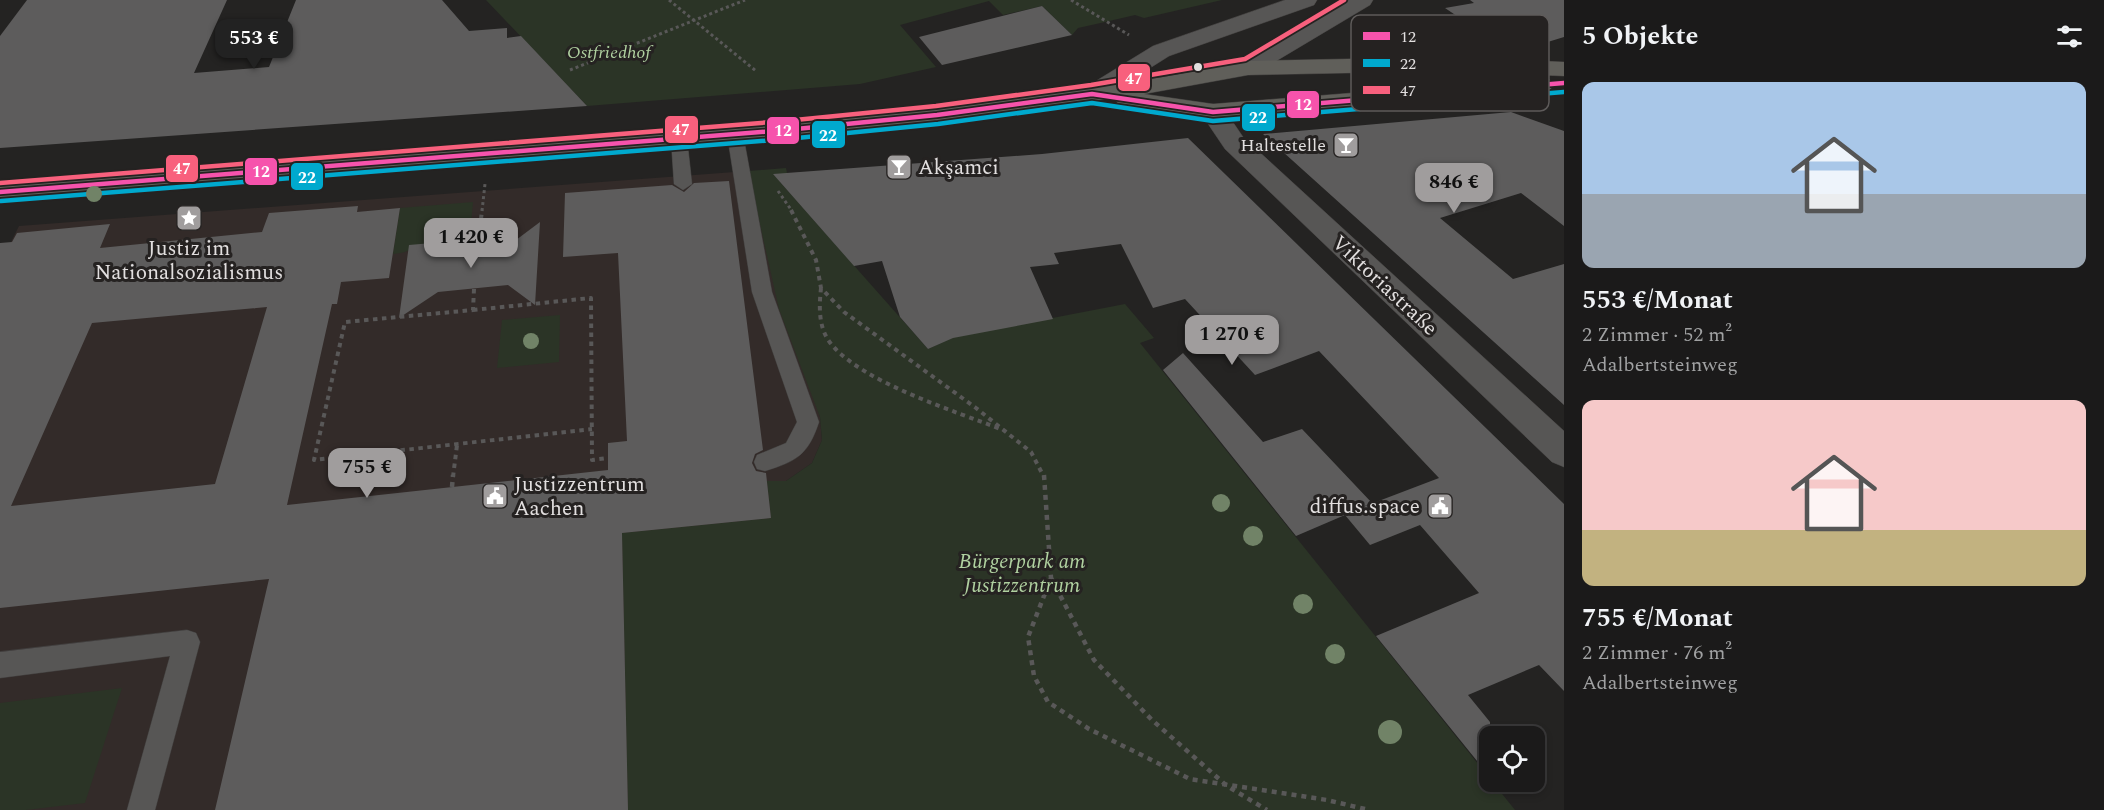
<!DOCTYPE html>
<html lang="de">
<meta charset="utf-8">
<style>
:root{--surface:#1b1a1a;--page:#282727;--text:#f1f3f6;--muted:#a0a1a2;--line:#393839;--accent:#a09d9d}
body{margin:0;font-family:Spectral,serif;background:var(--page);color:var(--text);height:100vh;display:flex;flex-direction:column;font-size:22px;white-space:nowrap}
*{box-sizing:border-box;margin:0}
p{font-size:20px;color:var(--muted)}
.icon{flex:none;width:33px;height:33px;fill:none;stroke:currentColor;stroke-width:2;stroke-linecap:round;stroke-linejoin:round}
.map{position:relative;flex:1;overflow:hidden}
.drawer{display:flex;flex-direction:column;background:var(--surface);width:540px}
.drawer>*{flex:none}
.tools{position:absolute;left:1479px;top:726px;display:grid;gap:12px}
.tools a{display:grid;place-items:center;width:66px;height:66px;border-radius:12px;background:var(--surface);box-shadow:0 3px 9px #0003,0 0 0 2px var(--line);font-size:30px}
.price{position:absolute;translate:-50% -51px;padding:0 14px;border-radius:12px;background:var(--accent);color:#111;font-size:20px;line-height:39px;filter:drop-shadow(0 2px 3px #0008)}
.price::after{content:'';position:absolute;left:50%;top:36px;width:18px;height:14px;margin-left:-9px;background:inherit;clip-path:polygon(0 0,100% 0,50% 100%)}
.price.on{background:#222;color:#fff}
ul{padding:0;list-style:none}
li{display:grid;align-content:center;gap:12px;height:318px;padding:0 18px}
li span{display:grid;place-items:center;height:186px;border-radius:12px;color:#555}
li>.icon{margin-inline-start:auto}
span .icon{width:108px;height:108px;fill:#fffc;stroke-width:1}
li b{font-size:26px}
h2{display:flex;justify-content:space-between;align-items:center;height:72px;padding:0 18px;font-size:26px}
main{display:flex;flex:1;min-height:0}
.map>svg:first-child{display:block}
.built{fill:#332b29}
.green{fill:#2b3426}
.building{fill:#5d5c5c;fill-rule:evenodd}
.lines{fill:none;stroke-linecap:round;stroke-linejoin:round}
.service-casing{stroke:#403e3d;stroke-width:1}
.minor-casing{stroke:#403e3d;stroke-width:1}
.secondary-casing{stroke:#403e3d;stroke-width:1}
.primary-casing{stroke:#403e3d;stroke-width:1}
.path-far2{stroke:#595858;stroke-width:3;stroke-dasharray:3 3;stroke-linecap:butt}
.path-far1{stroke:#595858;stroke-width:4;stroke-dasharray:4.5 4.5;stroke-linecap:butt}
.path{stroke:#595858;stroke-width:4.5;stroke-dasharray:5 5;stroke-linecap:butt}
.service{fill:#575655;fill-rule:evenodd}
.minor{fill:#575655;fill-rule:evenodd}
.secondary{fill:#575655;fill-rule:evenodd}
.primary{fill:#605f5a;fill-rule:evenodd}
.bus-1-casing{stroke:#252221;stroke-width:8}
.bus-2-casing{stroke:#252221;stroke-width:8}
.bus-3-casing{stroke:#252221;stroke-width:8}
.bus-1{stroke:#f653ac;stroke-width:4.5}
.bus-2{stroke:#00a9ce;stroke-width:4.5}
.bus-3{stroke:#f8607d;stroke-width:4.5}
.tree{fill:#718367}
.bus-dot{fill:#e2dfdf;stroke:#252221;stroke-width:2}
.labels{text-anchor:middle;stroke-width:6;stroke-linejoin:round;paint-order:stroke}
.far-park-label{font-size:18px;font-style:italic;fill:#b0d1a0;stroke:#252221}
.far-poi-label{font-size:18px;fill:#e2dfdf;stroke:#252221;text-anchor:end}
.poi-label{font-size:21px;fill:#e2dfdf;stroke:#252221;text-anchor:start}
.street-label{font-size:21px;fill:#e2dfdf;stroke:#252221}
.park-label{font-size:21px;font-style:italic;fill:#b0d1a0;stroke:#252221}
.key{fill:#252221;stroke:#5e5b5a;stroke-width:1.5}
.key-label{font-size:16px;fill:#e2dfdf}
.line-badge{stroke:#252221;stroke-width:2}
.badge-label{font-size:16px;text-anchor:middle;font-weight:bold;fill:#fff}
</style>
<main>
<div class="map">
<svg width="1564" height="810" viewBox="0 0 1564 810">
<rect width="100%" height="100%" fill="#242322"/>
<path class="built" d="M748,171L820,417L822,440L812,463L786,481L771,518L628,810H0V264L19,226Z"/>
<g class="green">
<path d="M486,0H1222L1144,18L1135,15L1105,22L1078,28L1072,35L1042,6L1003,15L989,1L900,25L936,67L860,84L587,106Z"/>
<path d="M786,168L787,173L780,182L928,349L954,337L1125,304L1154,338L1140,343L1515,810H628L622,533L771,518L767,481H786L812,463L822,440L820,417L779,309L748,171Z"/>
<path d="M473,202L469,247L438,249L432,243C416,245 410,253 393,254L400,208Z"/>
<path d="M560,315L559,362L497,368L502,320Z"/>
<path d="M122,688L85,803L26,810H0V703Z"/>
</g>
<g class="building">
<path d="M27,0H227L194,73L269,67L296,0H442L469,31L507,28V38L521,36L587,106L0,148V36Z"/>
<path d="M1470,0H1564V37L1538,45L1515,30L1488,37L1445,8L1474,3Z"/>
<path d="M1042,6L1072,35L942,65L919,37Z"/>
<path d="M1511,112L1564,131V226L1521,193L1440,218L1513,279L1564,264V405L1263,134Z"/>
<path d="M1188,138L1564,504V691L1539,665L1468,695L1490,722V777L1376,636L1479,593L1420,525L1370,545L1345,515L1296,536L1163,370L1183,353L1263,442L1302,429L1372,503L1355,510L1439,478L1319,351L1255,375L1185,299L1153,308L1121,244L1054,253L1059,264L1030,267L1053,319L953,338L928,349L900,317L882,261L854,266L773,174L1042,154Z"/>
<path d="M729,181L763,450L755,454L752,463L756,471L766,473L771,518L622,533L628,810H215L269,579L0,608V243L12,242L17,233L110,224L100,248L262,232L269,213L358,206L357,212L400,208L389,278L341,282L337,304H332L287,505L608,470V443L627,441L618,253L563,257L565,193L672,185L684,192L694,183ZM267,307L215,484L11,506L92,323Z"/>
<path d="M540,222L535,305L508,285L438,292L399,318L409,245L432,243L441,249L512,243Z"/>
</g>
<g class="lines">
<g class="service-casing">
<g id="service">
<path d="M735,129L743,134L772,292L819,422C808,455 797,461 765,471L757,469L754,462L757,455L786,443L797,422L752,292L727,134Z"/>
<path d="M679,134L687,139L692,184L683,190L674,184L671,139Z"/>
<path d="M187,630L196,633L200,642L155,810H127L170,656L0,678V652Z"/>
</g>
</g>
<g class="minor-casing">
<path id="minor" d="M1213,104L1222,106L1243,137L1564,431V467L1552,462L1225,149L1200,112L1204,106Z"/>
</g>
<g class="secondary-casing">
<g id="secondary">
<path d="M1285,0H1317L1314,5L1169,56L1101,99L1092,101L1083,99L1080,94L1083,89L1153,46Z"/>
<path d="M1346,0H1373L1370,5L1256,73H1240L1236,68L1240,63Z"/>
</g>
</g>
<g class="primary-casing">
<path id="primary" d="M1448,57L1564,62V76L1448,71L1248,75L1144,94L1213,104L1541,78L1550,80L1553,85L1550,90L1541,92L1213,120L1127,107L1118,104L1115,98L937,123L693,146L0,201V183L693,130L937,107L1163,77L1248,61Z"/>
</g>
<g class="path-far2">
<path d="M669,0L756,71"/>
<path d="M1071,0L1129,35"/>
<path d="M570,70L745,0"/>
<path d="M778,191L792,211"/>
<path d="M482,211L485,184"/>
</g>
<g class="path-far1">
<path d="M791,210L816,260L821,288L844,312L976,408L1031,452L1044,477"/>
<path d="M478,246L482,210"/>
<path d="M821,288C819,307 818,329 832,345C864,383 955,411 1003,430"/>
<path d="M474,289L473,310L345,322L314,460L592,429"/>
<path d="M473,310L591,298L592,460L608,458"/>
<path d="M453,477L457,445"/>
</g>
<g class="path">
<path d="M1044,475L1051,578L1028,637L1034,676L1048,702L1089,729L1190,779L1327,800L1369,810"/>
<path d="M452,487L453,475"/>
<path d="M1051,578L1094,660L1152,720L1227,786L1267,810"/>
</g>
<use href="#service" class="service"/>
<use href="#minor" class="minor"/>
<use href="#secondary" class="secondary"/>
<use href="#primary" class="primary"/>
<g class="bus-1-casing">
<path id="bus-1" d="M0,192L786,130L937,115L1092,94L1213,112L1564,83"/>
</g>
<g class="bus-2-casing">
<path id="bus-2" d="M1,201L787,139L938,124L1092,103L1213,121L1564,92"/>
</g>
<g class="bus-3-casing">
<path id="bus-3" d="M0,183L785,121L936,106L1091,85L1245,59L1344,0"/>
</g>
<use href="#bus-1" class="bus-1"/>
<use href="#bus-2" class="bus-2"/>
<use href="#bus-3" class="bus-3"/>
</g>
<g class="tree">
<circle cx="94" cy="194" r="8"/>
<circle cx="435" cy="226" r="8"/>
<circle cx="531" cy="341" r="8"/>
<circle cx="1221" cy="503" r="9"/>
<circle cx="1253" cy="536" r="10"/>
<circle cx="1303" cy="604" r="10"/>
<circle cx="1335" cy="654" r="10"/>
<circle cx="1390" cy="732" r="12"/>
</g>
<defs>
<g id="bar-square" transform="scale(1.35)"><rect x="-9" y="-9" width="18" height="18" rx="4" fill="#a09d9d" stroke="#252221"/><path d="M-6-5H6L.8 .8V4.5H3.5V6h-7V4.5H-.8V.8Z" fill="#fff"/></g>
<g id="sight-square" transform="scale(1.35)"><rect x="-9" y="-9" width="18" height="18" rx="4" fill="#a09d9d" stroke="#252221"/><path d="M0-6L1.8-2.2L6-1.7L2.9 1.2L3.7 5.4L0 3.3L-3.7 5.4L-2.9 1.2L-6-1.7L-1.8-2.2Z" fill="#fff"/></g>
<g id="civic-square" transform="scale(1.35)"><rect x="-9" y="-9" width="18" height="18" rx="4" fill="#a09d9d" stroke="#252221"/><path d="M-.6-6.5H3V-4.5H.6V-3L4-1V1h2V6H-6V1h2V-1L-.6-3ZM-1.2 2.5V6h2.4V2.5Z" fill="#fff"/></g>
</defs>
<g fill-rule="evenodd">
<use href="#bar-square" x="1346" y="145"/>
<use href="#bar-square" x="899" y="167"/>
<use href="#sight-square" x="189" y="218"/>
<use href="#civic-square" x="495" y="496"/>
<use href="#civic-square" x="1440" y="506"/>
</g>
<circle class="bus-dot" cx="1198" cy="67" r="5"/>
<g class="labels">
<g class="far-park-label">
<text x="609" y="58">Ostfriedhof</text>
</g>
<g class="far-poi-label">
<text x="1326" y="151">Haltestelle</text>
</g>
<g class="poi-label">
<text x="918" y="174">Akşamci</text>
<text x="189" y="255" text-anchor="middle">Justiz im<tspan x="189" dy="24">Nationalsozialismus</tspan></text>
<text x="514" y="491">Justizzentrum<tspan x="514" dy="24">Aachen</tspan></text>
<text x="1420" y="513" text-anchor="end">diffus.space</text>
</g>
<g class="street-label">
<text transform="translate(1385 285) rotate(43)" y="7">Viktoriastraße</text>
</g>
<g class="park-label">
<text x="1022" y="568">Bürgerpark am<tspan x="1022" dy="24">Justizzentrum</tspan></text>
</g>
</g>
<rect x="1351" y="15" width="198" height="96" rx="9" class="key"/>
<rect x="1363" y="32" width="27" height="8" fill="#f653ac"/>
<rect x="1363" y="59" width="27" height="8" fill="#00a9ce"/>
<rect x="1363" y="86" width="27" height="8" fill="#f8607d"/>
<g class="key-label">
<text x="1400" y="42">12</text>
<text x="1400" y="69">22</text>
<text x="1400" y="96">47</text>
</g>
<g class="line-badge">
<rect x="1117" y="63" width="34" height="29" rx="6" fill="#f8607d"/>
<rect x="1286" y="90" width="34" height="29" rx="6" fill="#f653ac"/>
<rect x="1241" y="103" width="35" height="29" rx="6" fill="#00a9ce"/>
<rect x="664" y="115" width="35" height="29" rx="6" fill="#f8607d"/>
<rect x="766" y="116" width="34" height="29" rx="6" fill="#f653ac"/>
<rect x="811" y="120" width="35" height="29" rx="6" fill="#00a9ce"/>
<rect x="165" y="154" width="34" height="29" rx="6" fill="#f8607d"/>
<rect x="244" y="157" width="34" height="29" rx="6" fill="#f653ac"/>
<rect x="290" y="162" width="34" height="29" rx="6" fill="#00a9ce"/>
</g>
<g class="badge-label">
<text x="1134" y="84">47</text>
<text x="1303" y="110">12</text>
<text x="1258" y="123">22</text>
<text x="681" y="135">47</text>
<text x="783" y="136">12</text>
<text x="828" y="141">22</text>
<text x="182" y="174">47</text>
<text x="261" y="177">12</text>
<text x="307" y="183">22</text>
</g>
</svg>
<div class="tools">
<a><svg class="icon" aria-label="locate" viewBox="0 0 24 24"><circle cx="12" cy="12" r="6"/><path d="M12 2v4M12 18v4M2 12h4M18 12h4"/></svg></a>
</div>
<b class="price on" style="left:254px;top:70px">553 €</b>
<b class="price" style="left:1454px;top:214px">846 €</b>
<b class="price" style="left:471px;top:269px">1 420 €</b>
<b class="price" style="left:1232px;top:366px">1 270 €</b>
<b class="price" style="left:367px;top:499px">755 €</b>
</div>
<section class="drawer">
<h2>5 Objekte<svg class="icon" aria-label="filters" viewBox="0 0 24 24"><path d="M4 7h16M4 17h16"/><circle cx="9" cy="7" r="2"/><circle cx="15" cy="17" r="2"/></svg></h2>
<ul>
<li><span style="background:linear-gradient(#a9c7e8 60%,#9aa5b1 0)"><svg class="icon" aria-label="home" viewBox="0 0 24 24"><path d="M3 11l9-7 9 7M6 9v11h12V9"/></svg></span><div><b>553 €/Monat</b><p>2 Zimmer · 52 m²</p><p>Adalbertsteinweg</p></div></li>
<li><span style="background:linear-gradient(#f6c9c9 70%,#c2b280 0)"><svg class="icon" aria-label="home" viewBox="0 0 24 24"><path d="M3 11l9-7 9 7M6 9v11h12V9"/></svg></span><div><b>755 €/Monat</b><p>2 Zimmer · 76 m²</p><p>Adalbertsteinweg</p></div></li>
</ul>
</section>
</main>
